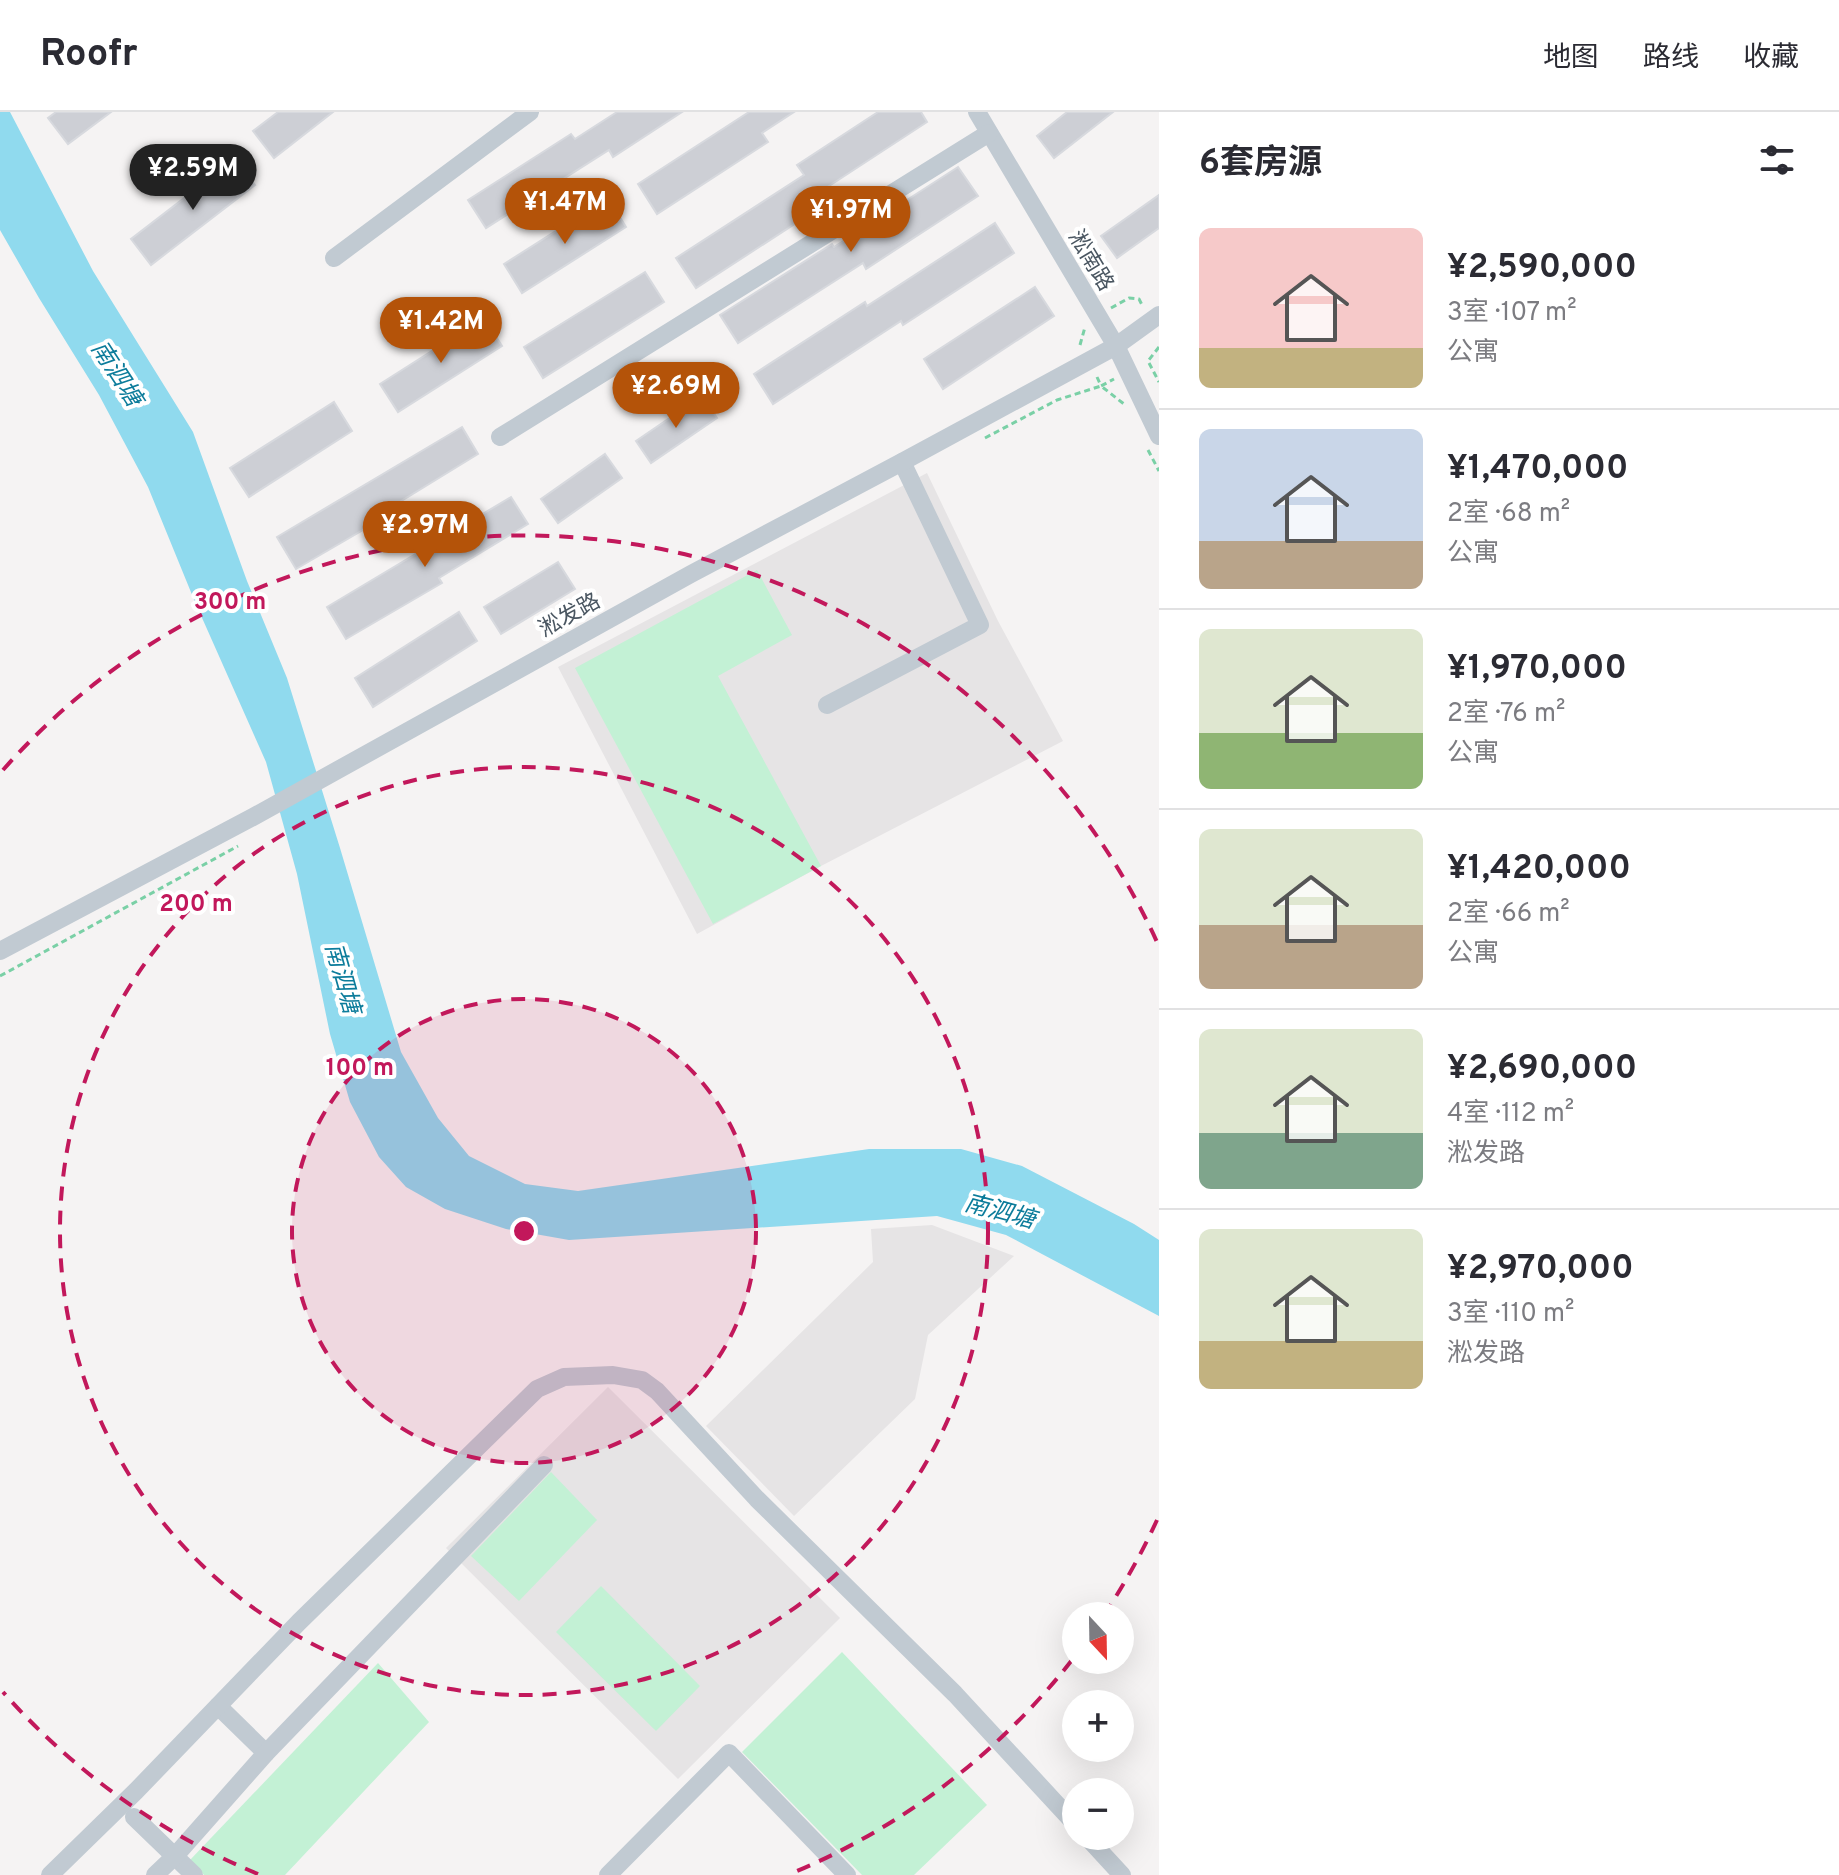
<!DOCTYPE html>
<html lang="zh">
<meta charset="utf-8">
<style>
:root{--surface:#fff;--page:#f7f7f7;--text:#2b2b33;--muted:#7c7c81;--line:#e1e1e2;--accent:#b45309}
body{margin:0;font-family:Overpass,"Noto Sans SC",sans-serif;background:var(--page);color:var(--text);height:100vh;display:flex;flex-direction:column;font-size:30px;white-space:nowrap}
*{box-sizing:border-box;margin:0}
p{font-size:26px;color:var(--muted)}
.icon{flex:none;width:44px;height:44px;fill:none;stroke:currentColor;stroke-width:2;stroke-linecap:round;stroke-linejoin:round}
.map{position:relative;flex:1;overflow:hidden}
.drawer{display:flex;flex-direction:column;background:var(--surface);width:680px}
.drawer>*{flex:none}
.needle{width:52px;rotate:158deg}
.tools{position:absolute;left:1062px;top:1490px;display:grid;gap:16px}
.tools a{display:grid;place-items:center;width:72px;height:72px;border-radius:50%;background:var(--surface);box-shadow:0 8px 32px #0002;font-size:40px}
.price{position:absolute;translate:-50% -68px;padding:0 18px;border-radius:28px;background:var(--accent);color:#fff;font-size:26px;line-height:52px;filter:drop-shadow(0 2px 4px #0008)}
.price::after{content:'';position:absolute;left:50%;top:48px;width:24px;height:18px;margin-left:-12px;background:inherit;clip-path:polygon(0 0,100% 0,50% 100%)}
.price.active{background:#222;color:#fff}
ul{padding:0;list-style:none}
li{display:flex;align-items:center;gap:24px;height:200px;padding:0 40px}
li+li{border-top:2px solid var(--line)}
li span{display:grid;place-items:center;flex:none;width:224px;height:160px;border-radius:12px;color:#555}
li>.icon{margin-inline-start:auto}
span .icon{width:96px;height:96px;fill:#fffc;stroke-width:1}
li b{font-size:34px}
h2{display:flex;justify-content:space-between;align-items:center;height:96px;padding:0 40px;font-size:34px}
header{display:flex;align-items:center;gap:48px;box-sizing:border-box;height:112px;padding:0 40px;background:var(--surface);border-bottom:2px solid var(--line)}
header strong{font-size:38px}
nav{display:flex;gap:44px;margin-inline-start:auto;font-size:28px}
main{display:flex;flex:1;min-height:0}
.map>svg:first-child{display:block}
.education{fill:#e6e4e5}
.green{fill:#c3f1d5}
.water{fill:#90daee}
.building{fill:#cdcfd5;stroke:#d7d9de;stroke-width:2}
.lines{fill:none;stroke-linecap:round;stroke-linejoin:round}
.path{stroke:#7ad0a6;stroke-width:3;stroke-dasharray:6 4;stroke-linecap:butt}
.minor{stroke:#c1cad2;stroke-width:18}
.ring{fill:none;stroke:#c2185b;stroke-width:4;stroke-dasharray:14 10}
.labels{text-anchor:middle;stroke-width:8;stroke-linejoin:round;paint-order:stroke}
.street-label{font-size:22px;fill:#4a5661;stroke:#fff}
.water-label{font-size:24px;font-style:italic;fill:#0c7c9b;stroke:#fff}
.centre{fill:#c2185b;stroke:#fff;stroke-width:4}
.ring-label{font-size:24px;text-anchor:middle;font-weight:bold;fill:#c2185b;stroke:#fff;stroke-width:8;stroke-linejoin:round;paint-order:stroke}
</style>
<header>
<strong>Roofr</strong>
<nav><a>地图</a><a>路线</a><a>收藏</a></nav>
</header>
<main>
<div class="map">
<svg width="1159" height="1763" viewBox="0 0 1159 1763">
<rect width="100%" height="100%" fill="#f5f3f3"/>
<g class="education">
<path d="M927,361L998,509L1063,629L821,754L697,822L558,555Z"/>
<path d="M932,1113L1014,1144L928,1223L915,1287L794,1404L706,1314L873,1150L871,1117Z"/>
<path d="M608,1275L840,1506L678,1667L446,1436Z"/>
</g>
<g class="green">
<path d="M757,458L792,523L718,564L821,754L713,812L575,556Z"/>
<path d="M551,1360L597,1408L519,1489L471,1444Z"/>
<path d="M601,1474L700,1574L656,1619L556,1520Z"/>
<path d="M842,1540L987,1693L914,1763H862L742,1640Z"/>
<path d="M378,1551L429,1610L285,1763H204L190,1748Z"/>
</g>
<path class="water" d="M0,0H10L93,159L193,320L247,469L287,566L340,736L401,940L438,1006L469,1044L525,1072L578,1079L869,1037H961L1022,1054L1134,1112L1159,1128V1204L1006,1123L937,1104L569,1128L506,1117L445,1097L406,1075L379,1045L350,990L330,922L297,762L266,650L195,490L148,375L99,283L39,186L0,118Z"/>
<g class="building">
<path d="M56,0H111L68,32L48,6Z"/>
<path d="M278,0H333L274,46L253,19Z"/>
<path d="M617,0H682L613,45L609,38L486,116L468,88L571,22L575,27Z"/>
<path d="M749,0H794L762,21L768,30L657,102L638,72Z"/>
<path d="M878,0H921L927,10L800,93L807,104L696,176L676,146L804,63L797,53Z"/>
<path d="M1067,0H1113L1054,46L1037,24Z"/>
<path d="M235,47L255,73L151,153L131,127Z"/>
<path d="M958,55L978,84L866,157L863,151L738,231L720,203L832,132L834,135Z"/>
<path d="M1159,83V116L1117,146L1101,124Z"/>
<path d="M608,86L626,115L522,181L504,152Z"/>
<path d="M995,111L1014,141L903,213L901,209L773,292L754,262L865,190L867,194Z"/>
<path d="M645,160L664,190L543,266L524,235Z"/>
<path d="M1035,175L1054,204L943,277L924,247Z"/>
<path d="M484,206L502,234L398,300L380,272Z"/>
<path d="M702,284L717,306L651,351L636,329Z"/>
<path d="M334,290L352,319L249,385L230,356Z"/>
<path d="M462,315L478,342L390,396L392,401L296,457L277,425Z"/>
<path d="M605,342L622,366L558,411L541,387Z"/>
<path d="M511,385L528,412L439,466L442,471L346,527L327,495Z"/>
<path d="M558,450L575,477L501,522L484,495Z"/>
<path d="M459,500L477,529L373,595L355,566Z"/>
</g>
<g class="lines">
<g class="path">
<path d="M1111,196L1129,186L1139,187L1143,195"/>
<path d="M1080,233L1085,215"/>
<path d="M1159,235L1148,249L1159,270"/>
<path d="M1097,265L1101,274L1114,267"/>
<path d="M985,326L1057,288L1101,274L1124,292"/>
<path d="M1148,338L1159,359"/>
<path d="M0,864L238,734"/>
</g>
<g class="minor">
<path d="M977,0L1116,234L1159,324"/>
<path d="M334,146L530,0"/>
<path d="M500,325L989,21"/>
<path d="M827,593L980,513L902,350"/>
<path d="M0,839L253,705L691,462L902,350L1116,234L1159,203"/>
<path d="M218,1594L266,1641"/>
<path d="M134,1705L194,1763"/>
<path d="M1086,1724L1122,1763"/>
<path d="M50,1763L136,1679L299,1510L537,1277L564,1265L613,1263L642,1268L657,1279L757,1387L955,1582L1076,1713"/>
<path d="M155,1763L175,1744L266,1641L544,1353"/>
<path d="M608,1763L729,1641L847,1763"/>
</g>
</g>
<circle cx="524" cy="1119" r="232" fill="#c2185b" fill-opacity=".12"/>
<g class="ring">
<circle cx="524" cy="1119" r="232"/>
<circle cx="524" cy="1119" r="464"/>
<path d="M1157 1408A696 696 0 0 1 1104 1503M1072 1548A696 696 0 0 1 790 1762M258 1762A696 696 0 0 1 3 1580M3 658A696 696 0 0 1 1157 830"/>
</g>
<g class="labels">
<g class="street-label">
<text transform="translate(1092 148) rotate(59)" y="8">淞南路</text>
<text transform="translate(569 502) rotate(-29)" y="8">淞发路</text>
</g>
<g class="water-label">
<text transform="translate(117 261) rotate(57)" y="8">南泗塘</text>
<text transform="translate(343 866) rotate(74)" y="8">南泗塘</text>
<text transform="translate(1000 1099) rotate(15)" y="8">南泗塘</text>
</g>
</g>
<circle cx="524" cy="1119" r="12" class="centre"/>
<g class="ring-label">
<text x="230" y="497">300 m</text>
<text x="196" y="799">200 m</text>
<text x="360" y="963">100 m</text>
</g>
</svg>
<div class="tools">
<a><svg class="needle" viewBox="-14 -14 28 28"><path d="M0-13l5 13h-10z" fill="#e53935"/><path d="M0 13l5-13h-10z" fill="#7c7c81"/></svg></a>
<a>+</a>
<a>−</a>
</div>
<b class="price active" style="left:193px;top:100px">¥2.59M</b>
<b class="price" style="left:565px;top:134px">¥1.47M</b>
<b class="price" style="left:851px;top:142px">¥1.97M</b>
<b class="price" style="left:441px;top:253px">¥1.42M</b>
<b class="price" style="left:676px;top:318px">¥2.69M</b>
<b class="price" style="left:425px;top:457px">¥2.97M</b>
</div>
<section class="drawer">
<h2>6套房源<svg class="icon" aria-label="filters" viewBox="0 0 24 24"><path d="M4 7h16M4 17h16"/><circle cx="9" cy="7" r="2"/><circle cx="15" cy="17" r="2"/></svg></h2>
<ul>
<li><span style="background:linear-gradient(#f6c9c9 75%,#c2b280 0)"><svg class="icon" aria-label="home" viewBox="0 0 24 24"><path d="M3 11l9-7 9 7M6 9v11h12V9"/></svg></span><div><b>¥2,590,000</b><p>3室 · 107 m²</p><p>公寓</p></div></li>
<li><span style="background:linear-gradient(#c9d6e8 70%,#b9a48a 0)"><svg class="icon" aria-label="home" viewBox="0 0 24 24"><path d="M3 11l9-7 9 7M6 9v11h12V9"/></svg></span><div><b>¥1,470,000</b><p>2室 · 68 m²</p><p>公寓</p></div></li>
<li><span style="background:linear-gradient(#dfe7d0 65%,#8fb573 0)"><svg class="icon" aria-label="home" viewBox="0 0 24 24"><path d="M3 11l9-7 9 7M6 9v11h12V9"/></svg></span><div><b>¥1,970,000</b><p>2室 · 76 m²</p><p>公寓</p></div></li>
<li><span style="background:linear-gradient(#dfe7d0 60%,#b9a48a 0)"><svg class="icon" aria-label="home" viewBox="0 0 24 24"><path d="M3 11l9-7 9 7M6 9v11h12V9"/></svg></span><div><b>¥1,420,000</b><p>2室 · 66 m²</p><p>公寓</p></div></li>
<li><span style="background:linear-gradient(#dfe7d0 65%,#7fa58c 0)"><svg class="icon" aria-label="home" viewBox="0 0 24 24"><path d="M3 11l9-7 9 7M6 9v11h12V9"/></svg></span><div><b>¥2,690,000</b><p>4室 · 112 m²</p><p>淞发路</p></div></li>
<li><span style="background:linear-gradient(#dfe7d0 70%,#c2b280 0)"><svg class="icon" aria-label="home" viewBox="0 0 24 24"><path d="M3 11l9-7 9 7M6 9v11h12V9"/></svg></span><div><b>¥2,970,000</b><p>3室 · 110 m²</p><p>淞发路</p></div></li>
</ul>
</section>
</main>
